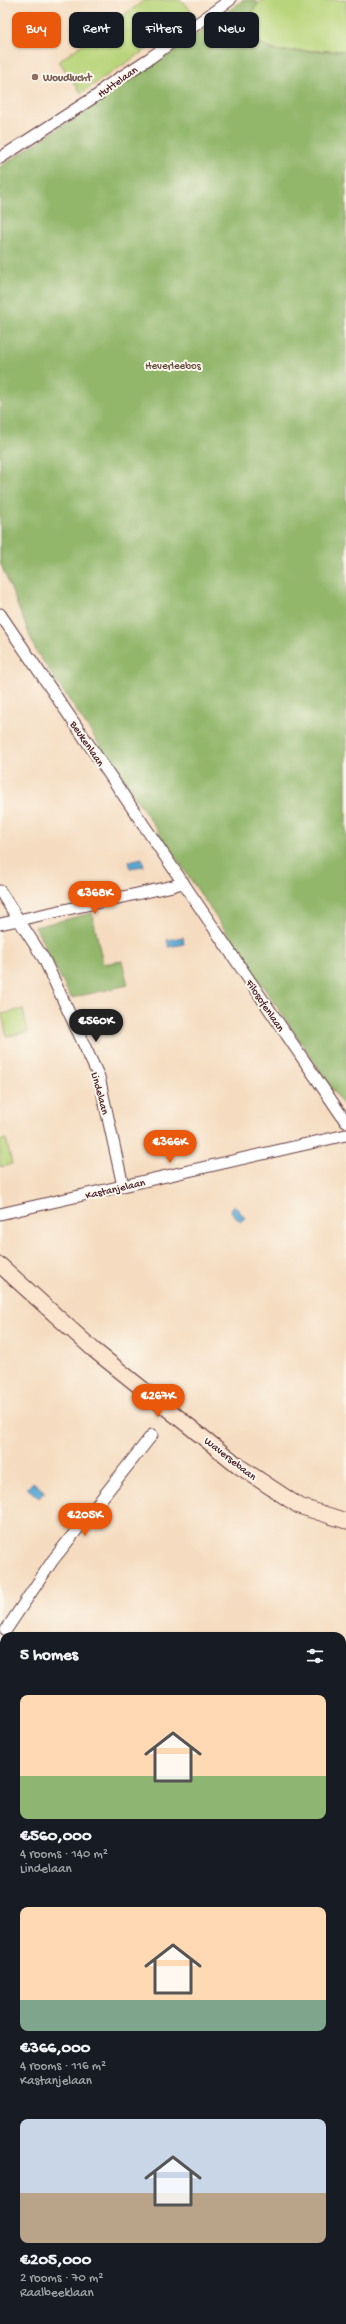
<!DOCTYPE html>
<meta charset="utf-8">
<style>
:root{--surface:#171b24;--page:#242831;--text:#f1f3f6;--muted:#9ea1a6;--accent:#ea580c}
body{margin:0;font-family:"Gochi Hand",sans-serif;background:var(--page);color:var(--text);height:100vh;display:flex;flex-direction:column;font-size:15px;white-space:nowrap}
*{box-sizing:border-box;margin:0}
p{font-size:13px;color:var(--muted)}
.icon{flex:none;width:22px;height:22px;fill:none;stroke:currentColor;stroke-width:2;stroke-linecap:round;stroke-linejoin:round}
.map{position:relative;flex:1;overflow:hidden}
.drawer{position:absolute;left:0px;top:1632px;width:346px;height:692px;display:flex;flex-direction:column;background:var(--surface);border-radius:12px 12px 0 0;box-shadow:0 1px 3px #0004}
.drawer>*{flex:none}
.top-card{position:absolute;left:12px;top:12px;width:322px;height:36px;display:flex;gap:8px}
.price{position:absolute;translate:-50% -34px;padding:0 9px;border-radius:14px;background:var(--accent);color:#fff;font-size:13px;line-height:26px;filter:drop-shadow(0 1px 2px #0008)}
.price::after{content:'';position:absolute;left:50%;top:24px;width:12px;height:9px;margin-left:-6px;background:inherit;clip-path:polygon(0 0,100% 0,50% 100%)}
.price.selected{background:#222;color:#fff}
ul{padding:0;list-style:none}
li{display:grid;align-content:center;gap:8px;height:212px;padding:0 20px}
li span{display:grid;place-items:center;height:124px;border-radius:8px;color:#555}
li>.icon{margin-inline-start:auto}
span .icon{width:72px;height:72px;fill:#fffc;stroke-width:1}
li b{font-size:17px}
h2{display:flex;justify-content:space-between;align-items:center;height:48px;padding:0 20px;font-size:17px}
.tag{padding:0 14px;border-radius:8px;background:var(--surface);box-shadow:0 1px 3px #0004;font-size:14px;line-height:36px}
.tag.selected{background:var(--accent);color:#fff}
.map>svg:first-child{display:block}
.green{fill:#b9d57b;stroke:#827a53}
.forest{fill:#92b66b;stroke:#6e6a4b}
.water{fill:#5aa8d3;stroke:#52647f}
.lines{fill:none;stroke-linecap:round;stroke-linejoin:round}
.stream{stroke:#5aa8d3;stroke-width:3}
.river{stroke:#5aa8d3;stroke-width:18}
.street-casing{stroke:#643b41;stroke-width:13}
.secondary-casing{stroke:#643b41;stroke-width:17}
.street{stroke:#fff;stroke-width:11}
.secondary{stroke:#fce5cf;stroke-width:15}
.rail{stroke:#4a1f2b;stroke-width:3}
.education-dot{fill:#8d6e63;stroke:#fbf7ec;stroke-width:1.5}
.labels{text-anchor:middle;stroke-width:4;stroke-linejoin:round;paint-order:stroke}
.education-label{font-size:11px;font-weight:bold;fill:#785e54;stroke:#fbf7ec;text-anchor:start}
.street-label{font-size:11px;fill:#4a1f2b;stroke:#fbf7ec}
.park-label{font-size:11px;fill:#664c3f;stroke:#fbf7ec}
</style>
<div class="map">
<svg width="346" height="2324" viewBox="0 0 346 2324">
<rect width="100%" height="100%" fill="#fbf7ec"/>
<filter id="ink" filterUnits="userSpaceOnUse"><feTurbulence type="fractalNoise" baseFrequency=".025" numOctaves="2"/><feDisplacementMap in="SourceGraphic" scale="8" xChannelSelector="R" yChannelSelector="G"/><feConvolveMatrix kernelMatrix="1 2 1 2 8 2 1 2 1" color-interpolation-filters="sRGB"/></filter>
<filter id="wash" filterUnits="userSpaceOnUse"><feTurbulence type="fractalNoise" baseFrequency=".012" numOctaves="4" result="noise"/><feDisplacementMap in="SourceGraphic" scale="16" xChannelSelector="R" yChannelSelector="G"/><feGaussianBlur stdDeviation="0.9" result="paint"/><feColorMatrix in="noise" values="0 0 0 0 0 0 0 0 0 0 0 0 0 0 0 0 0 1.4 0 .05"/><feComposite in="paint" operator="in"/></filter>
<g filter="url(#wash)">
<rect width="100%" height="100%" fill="#f5dcc0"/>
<g class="green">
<path d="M145,0H181L196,16L81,93L59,61Z"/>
<path d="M261,0H346V51H279C264,48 252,37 239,29Z"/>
<path d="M23,1009L28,1032L7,1036L2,1014Z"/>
<path d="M6,1139L12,1164L0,1167V1141Z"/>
<path d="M342,2039L346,2043V2171L342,2169Z"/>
</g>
<g class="forest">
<path d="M243,0H255L258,4L239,29L271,50L279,51H346V1109L36,651L0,562V167L179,48Z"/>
<path d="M92,913L103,964L122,961L128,985L71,998L35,927Z"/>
<path d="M0,1773L4,1776V2062L0,2063Z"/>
<path d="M342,1956L346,1958V2043L342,2039Z"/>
<path d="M4,2081V2320H342V2200L346,2202V2324H0V2082Z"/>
</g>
<g class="water">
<path d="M142,858L144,866L130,868L129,861Z"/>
<path d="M183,937L184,944L169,947L167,940Z"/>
<path d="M234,1205L245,1218L240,1222L230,1210Z"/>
<path d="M33,1482L45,1492L39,1498L27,1488Z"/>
</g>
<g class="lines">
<path class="stream" d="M342,2008L346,2009"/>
<g class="river">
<path d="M0,2074H4"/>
<path d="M342,2180L346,2182"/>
</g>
</g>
</g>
<g filter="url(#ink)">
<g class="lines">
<g class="street-casing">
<g id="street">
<path d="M0,158L99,94L104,88L150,58L230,0"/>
<path d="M0,614L346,1122"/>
<path d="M0,891L44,959L99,1077L123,1186"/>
<path d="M0,924L173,886L183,882"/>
<path d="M0,1214L346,1135"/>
<path d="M6,1630L53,1560L152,1435"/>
<path d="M342,1841L346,1844"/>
</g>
</g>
<g class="secondary-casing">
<path id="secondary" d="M0,1265L94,1350L240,1467L299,1506L346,1521"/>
</g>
<use href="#street" class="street"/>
<use href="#secondary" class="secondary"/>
<g class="rail">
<path d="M0,1761L4,1763"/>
<path d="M342,1950L346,1952"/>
</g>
</g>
</g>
<circle class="education-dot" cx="35" cy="77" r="4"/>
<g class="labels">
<g class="education-label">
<text x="43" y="81">Woudlucht</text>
</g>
<g class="street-label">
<text transform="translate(117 81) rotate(-35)" y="4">Huttelaan</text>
<text transform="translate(88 743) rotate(56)" y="4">Beukenlaan</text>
<text transform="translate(266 1005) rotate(56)" y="4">Filosofenlaan</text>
<text transform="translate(101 1093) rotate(75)" y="4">Lindelaan</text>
<text transform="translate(115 1188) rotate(-13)" y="4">Kastanjelaan</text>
<text transform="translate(231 1458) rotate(38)" y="4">Waversebaan</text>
</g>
<g class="park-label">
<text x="173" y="369">Heverleebos</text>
</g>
</g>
</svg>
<b class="price" style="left:95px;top:915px">€368K</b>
<b class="price selected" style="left:96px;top:1043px">€560K</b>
<b class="price" style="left:170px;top:1164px">€366K</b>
<b class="price" style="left:158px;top:1418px">€267K</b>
<b class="price" style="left:85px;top:1537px">€205K</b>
<div class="top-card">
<a class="tag selected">Buy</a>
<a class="tag">Rent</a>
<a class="tag">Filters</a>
<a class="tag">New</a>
</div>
<section class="drawer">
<h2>5 homes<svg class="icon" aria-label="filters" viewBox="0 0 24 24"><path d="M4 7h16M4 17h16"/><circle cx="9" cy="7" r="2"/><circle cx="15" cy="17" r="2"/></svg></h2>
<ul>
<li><span style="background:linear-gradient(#ffd9b3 65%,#8fb573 0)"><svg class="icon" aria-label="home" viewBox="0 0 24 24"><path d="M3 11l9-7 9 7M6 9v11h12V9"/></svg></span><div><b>€560,000</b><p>4 rooms · 140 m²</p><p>Lindelaan</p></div></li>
<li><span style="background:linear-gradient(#ffd9b3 75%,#7fa58c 0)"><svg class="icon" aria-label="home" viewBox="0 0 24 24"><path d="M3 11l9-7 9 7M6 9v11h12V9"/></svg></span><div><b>€366,000</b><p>4 rooms · 116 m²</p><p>Kastanjelaan</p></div></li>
<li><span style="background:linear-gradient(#c9d6e8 60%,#b9a48a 0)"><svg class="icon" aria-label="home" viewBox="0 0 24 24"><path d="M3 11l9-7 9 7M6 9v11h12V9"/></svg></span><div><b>€205,000</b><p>2 rooms · 70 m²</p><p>Raalbeeklaan</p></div></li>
</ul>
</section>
</div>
